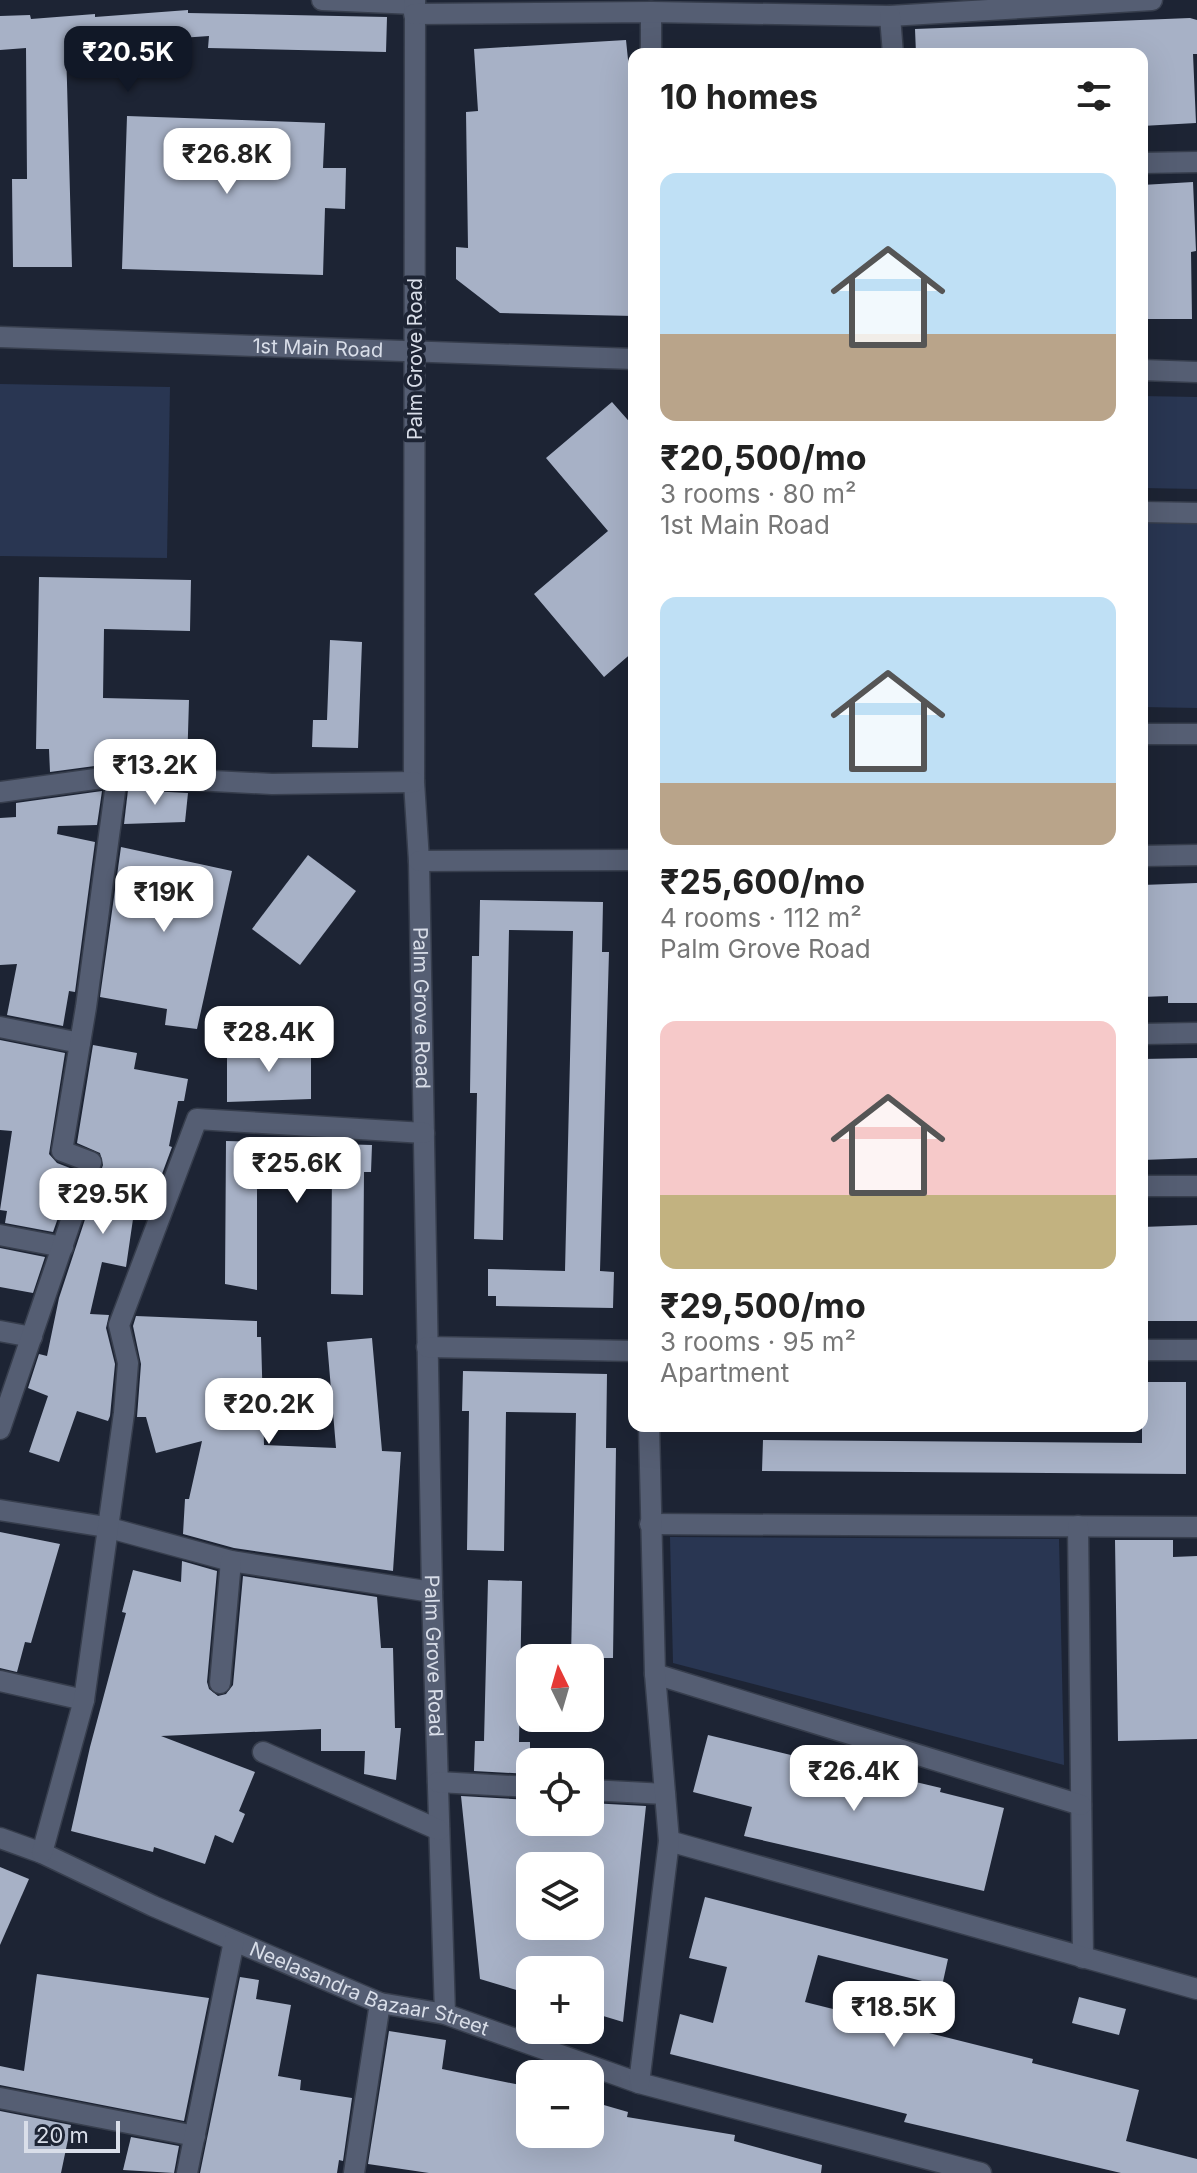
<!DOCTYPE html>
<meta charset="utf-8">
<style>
:root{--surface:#fff;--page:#f2f2f2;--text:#222;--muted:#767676;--accent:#111827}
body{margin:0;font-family:Inter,sans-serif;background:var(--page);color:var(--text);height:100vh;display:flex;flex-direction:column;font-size:30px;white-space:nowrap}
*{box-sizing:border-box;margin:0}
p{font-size:26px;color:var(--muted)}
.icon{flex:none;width:44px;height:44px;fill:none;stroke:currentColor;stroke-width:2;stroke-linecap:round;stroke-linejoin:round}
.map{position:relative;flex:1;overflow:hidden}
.sheet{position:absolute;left:628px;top:48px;width:520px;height:1384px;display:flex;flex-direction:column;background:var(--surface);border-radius:16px;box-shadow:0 8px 32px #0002}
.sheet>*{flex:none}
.needle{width:52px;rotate:355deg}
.controls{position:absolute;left:516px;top:1644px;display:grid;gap:16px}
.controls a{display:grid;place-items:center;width:88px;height:88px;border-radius:16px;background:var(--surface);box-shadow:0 8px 32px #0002;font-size:40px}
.scale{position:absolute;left:24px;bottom:20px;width:96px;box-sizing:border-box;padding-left:8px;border:4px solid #d9dee9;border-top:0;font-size:22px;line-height:28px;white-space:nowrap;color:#d9dee9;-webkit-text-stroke:6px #1d2434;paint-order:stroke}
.price{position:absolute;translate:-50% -68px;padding:0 18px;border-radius:16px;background:#fff;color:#222;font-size:26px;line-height:52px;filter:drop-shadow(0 2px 4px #0008)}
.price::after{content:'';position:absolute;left:50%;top:48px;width:24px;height:18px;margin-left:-12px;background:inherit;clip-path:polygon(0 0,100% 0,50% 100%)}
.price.on{background:var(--accent);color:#fff}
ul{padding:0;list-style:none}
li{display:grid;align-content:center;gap:16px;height:424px;padding:0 32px}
li span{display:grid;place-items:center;height:248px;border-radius:16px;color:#555}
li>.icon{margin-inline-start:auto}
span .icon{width:144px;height:144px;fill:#fffc;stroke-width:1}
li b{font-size:34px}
h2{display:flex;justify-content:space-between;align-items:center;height:96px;padding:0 32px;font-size:34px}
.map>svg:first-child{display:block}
.green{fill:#293652}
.building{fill:#a7b1c6;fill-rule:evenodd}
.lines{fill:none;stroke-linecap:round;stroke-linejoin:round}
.minor-casing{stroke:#373e4d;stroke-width:23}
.minor{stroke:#555e73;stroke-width:20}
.labels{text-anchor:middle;stroke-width:8;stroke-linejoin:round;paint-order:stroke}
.street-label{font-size:20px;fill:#d9dee9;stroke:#1d2434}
</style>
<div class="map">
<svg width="1197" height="2173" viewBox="0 0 1197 2173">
<rect width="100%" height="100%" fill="#1d2434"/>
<g class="green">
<path d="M0,384L170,387L167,558L0,556Z"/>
<path d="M1142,396L1197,397V489L1142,488Z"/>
<path d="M1142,521L1197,522V708L1142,707Z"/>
<path d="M670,1537L1059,1539L1064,1765L673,1663Z"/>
</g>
<g class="building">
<path d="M188,10V13L387,17L386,52L208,48L209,36L66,46L72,267H13L12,179H27L26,48L0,50V16L30,15L31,19L95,14V17Z"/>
<path d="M1190,18L1197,20V54H1193L1196,123L1142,126V54H916L915,29Z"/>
<path d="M626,40L634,118V316L500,313L456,279V247L468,248L466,112L478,111L474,49Z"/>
<path d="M127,116L325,123L323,168H346L345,209L325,208L323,275L122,269Z"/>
<path d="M1193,182L1196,251L1191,252L1192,319H1142V185Z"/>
<path d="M612,402L634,427V651L604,677L534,594L608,531L546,458Z"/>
<path d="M39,577L191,580L190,631L104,629L103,698L189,700L187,767L117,763L50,772L49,749H36Z"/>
<path d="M330,640L362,642L358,748L312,747L313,720H327Z"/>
<path d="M128,790L188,793L185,822L124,824Z"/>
<path d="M102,791L97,825L58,826L57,834L95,842L75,992L69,991L63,1026L7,1015L17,964L0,965V818L16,817V803Z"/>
<path d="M121,847L232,871L197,1029L165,1025L167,1009L100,997Z"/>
<path d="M308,855L356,891L300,965L252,929Z"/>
<path d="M1197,883V1003H1168V996L1142,997V885Z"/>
<path d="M480,900L603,902L602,952H609L600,1271L614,1272L613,1308L496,1306V1296H488V1269L565,1271L573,931L509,930L503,1240L474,1239L477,1093H470L472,956H479Z"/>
<path d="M0,1040L65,1053L49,1154L57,1163L75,1170L53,1232L5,1223L7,1211L0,1210L12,1131L0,1130Z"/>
<path d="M93,1045L137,1053L134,1069L188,1079L184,1101H178L169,1146L172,1147L159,1182L139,1178L126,1267L102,1262L90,1314L109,1315L106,1328L115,1364L110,1416L108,1421L77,1411L59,1462L29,1452L48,1396L28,1388L39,1354L47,1356L59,1298L103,1165L100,1153L77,1143Z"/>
<path d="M227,1047H311V1099L227,1102Z"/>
<path d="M1197,1058V1158L1142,1160V1059Z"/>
<path d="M226,1141L372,1145L371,1172H364L363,1295L331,1294L332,1171L257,1170V1290L225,1284Z"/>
<path d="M1197,1225V1321H1142V1227Z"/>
<path d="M0,1248L45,1257L33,1293L0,1287Z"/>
<path d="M136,1316L257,1321V1337H261L264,1445L336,1448L327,1342L372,1338L382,1451L401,1452L393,1571L234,1548L183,1534L185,1499H189L202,1441L156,1453L146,1417H137L141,1364L133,1326Z"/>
<path d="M463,1371L607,1374L606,1448H616L613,1658H571L576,1413L506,1412L504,1551L467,1550L469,1411H462Z"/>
<path d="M1142,1382H1186V1474L762,1471L763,1440L1142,1443Z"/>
<path d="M0,1532L60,1544L31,1643L25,1642L17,1672L0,1668Z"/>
<path d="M1115,1540H1173V1557L1197,1556V1739L1118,1741Z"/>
<path d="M182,1561L217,1571L207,1682L209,1689L218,1696L226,1694L233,1685L243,1576L377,1597L381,1648H393L395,1728H401L396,1780L364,1774L365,1751H321V1729L161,1736L255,1772L239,1811L245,1814L233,1843L215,1835L205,1864L154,1847L153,1852L71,1831L90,1747L126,1613L122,1612L133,1570L181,1582Z"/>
<path d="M488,1580L522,1581L519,1742H530V1774L474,1771L475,1741H484Z"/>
<path d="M708,1735L902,1782L903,1779L941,1788L940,1792L1004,1808L984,1891L744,1836L752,1807L693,1792Z"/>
<path d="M461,1796L530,1800V1822H590V1803L646,1806L623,2022L590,2012V1970H530V1994L480,1979ZM530,1866H590V1926H530Z"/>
<path d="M0,1867L29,1879L0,1945Z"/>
<path d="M705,1897L948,1959L942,1986L818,1955L805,2002L1033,2059L1032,2063L1139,2090L1126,2141L1197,2159V2173H1121L904,2122L907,2114L670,2054L680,2014L713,2023L727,1967L689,1958Z"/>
<path d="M37,1974L209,1998L184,2121L0,2085V2066L24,2071Z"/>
<path d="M240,1977L259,1980L256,1999L291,2005L278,2076L301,2080L300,2090L352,2098L343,2161L339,2160L337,2173H200Z"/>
<path d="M1079,1997L1126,2009L1119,2035L1072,2023Z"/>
<path d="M389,2031L446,2040L442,2069L530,2087V2134H590V2101L628,2112L627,2117L735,2135L734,2141L822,2165L821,2173H429L368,2164Z"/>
<path d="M0,2111L71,2125L61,2173H0Z"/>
<path d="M131,2137L179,2146L174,2173L123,2170Z"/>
</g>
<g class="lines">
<g class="minor-casing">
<g id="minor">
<path d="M322,0L415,4"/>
<path id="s1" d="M415,0L414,782L419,861L432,1592L445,2014"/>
<path d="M651,12V54"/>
<path d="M414,14L651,12L890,16L1152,0"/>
<path d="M890,16L893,54"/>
<path d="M1142,163L1197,162"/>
<path id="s2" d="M0,337L634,359"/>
<path d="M1142,370L1197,372"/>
<path d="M1142,512L1197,513"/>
<path d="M1142,734H1197"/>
<path d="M0,792L117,776L272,784L414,782"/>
<path d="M1142,856L1197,855"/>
<path d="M419,861L634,860"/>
<path d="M0,1027L80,1043"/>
<path d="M1142,1034L1197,1033"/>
<path d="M1142,1186H1197"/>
<path d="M0,1235L63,1247"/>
<path d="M0,1331L32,1337"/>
<path d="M427,1347L634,1351"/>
<path d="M1142,1350H1197"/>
<path d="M0,1429L91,1162L62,1151L86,1007L117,776"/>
<path d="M0,1510L106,1527L231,1561L432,1592"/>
<path d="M650,1524L1197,1527"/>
<path d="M1078,1526L1083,1958"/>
<path d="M655,1674L1081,1805"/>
<path d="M0,1681L84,1700"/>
<path d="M220,1683L231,1561"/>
<path d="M263,1752L439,1830"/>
<path d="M438,1782L530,1787"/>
<path d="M590,1790L665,1794"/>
<path id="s3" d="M0,1838L42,1853L153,1906L380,2003L445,2014L639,2083L981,2173"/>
<path d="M669,1841L1197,1989"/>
<path d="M42,1853L84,1700L124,1413L128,1363L119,1325L197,1119L424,1133"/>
<path d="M639,2083L669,1841L655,1674L649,1426"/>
<path d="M0,2098L195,2136"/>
<path d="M187,2173L234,1941"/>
<path d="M354,2173L380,2003"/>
</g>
</g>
<use href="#minor" class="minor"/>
</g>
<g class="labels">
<g class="street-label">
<text dy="7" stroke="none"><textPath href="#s2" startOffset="318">1st Main Road</textPath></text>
<text transform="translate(415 359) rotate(-90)" y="7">Palm Grove Road</text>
<text dy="7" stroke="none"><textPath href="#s1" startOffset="1008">Palm Grove Road</textPath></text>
<text dy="7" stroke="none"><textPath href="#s1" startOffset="1656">Palm Grove Road</textPath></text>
<text dy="7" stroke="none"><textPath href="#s3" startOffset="400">Neelasandra Bazaar Street</textPath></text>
</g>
</g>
</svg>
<div class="controls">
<a><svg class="needle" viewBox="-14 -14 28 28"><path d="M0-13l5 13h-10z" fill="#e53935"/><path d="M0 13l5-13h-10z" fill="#767676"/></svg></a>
<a><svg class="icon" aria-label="locate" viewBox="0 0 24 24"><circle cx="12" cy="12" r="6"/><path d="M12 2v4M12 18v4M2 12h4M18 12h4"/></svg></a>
<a><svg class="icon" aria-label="layers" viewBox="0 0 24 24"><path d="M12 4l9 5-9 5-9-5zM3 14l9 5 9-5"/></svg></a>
<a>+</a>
<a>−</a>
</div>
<div class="scale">20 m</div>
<b class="price on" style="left:128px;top:94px">₹20.5K</b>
<b class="price" style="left:227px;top:196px">₹26.8K</b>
<b class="price" style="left:155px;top:807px">₹13.2K</b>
<b class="price" style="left:164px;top:934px">₹19K</b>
<b class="price" style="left:269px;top:1074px">₹28.4K</b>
<b class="price" style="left:297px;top:1205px">₹25.6K</b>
<b class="price" style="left:103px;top:1236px">₹29.5K</b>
<b class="price" style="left:269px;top:1446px">₹20.2K</b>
<b class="price" style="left:854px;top:1813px">₹26.4K</b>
<b class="price" style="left:894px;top:2049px">₹18.5K</b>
<section class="sheet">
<h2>10 homes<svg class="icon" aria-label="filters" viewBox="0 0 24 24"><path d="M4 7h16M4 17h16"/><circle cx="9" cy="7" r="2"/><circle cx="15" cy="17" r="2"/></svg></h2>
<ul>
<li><span style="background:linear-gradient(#bfe0f5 65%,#b9a48a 0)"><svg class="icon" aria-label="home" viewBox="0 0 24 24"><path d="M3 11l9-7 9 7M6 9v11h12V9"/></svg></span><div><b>₹20,500/mo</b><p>3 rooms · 80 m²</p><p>1st Main Road</p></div></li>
<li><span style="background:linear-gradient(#bfe0f5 75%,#b9a48a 0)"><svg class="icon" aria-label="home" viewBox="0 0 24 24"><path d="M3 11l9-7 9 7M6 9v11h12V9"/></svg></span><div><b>₹25,600/mo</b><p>4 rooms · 112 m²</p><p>Palm Grove Road</p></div></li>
<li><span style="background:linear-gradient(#f6c9c9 70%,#c2b280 0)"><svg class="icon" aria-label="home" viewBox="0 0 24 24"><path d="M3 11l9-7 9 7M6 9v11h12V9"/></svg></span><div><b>₹29,500/mo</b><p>3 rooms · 95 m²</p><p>Apartment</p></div></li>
</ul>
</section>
</div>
